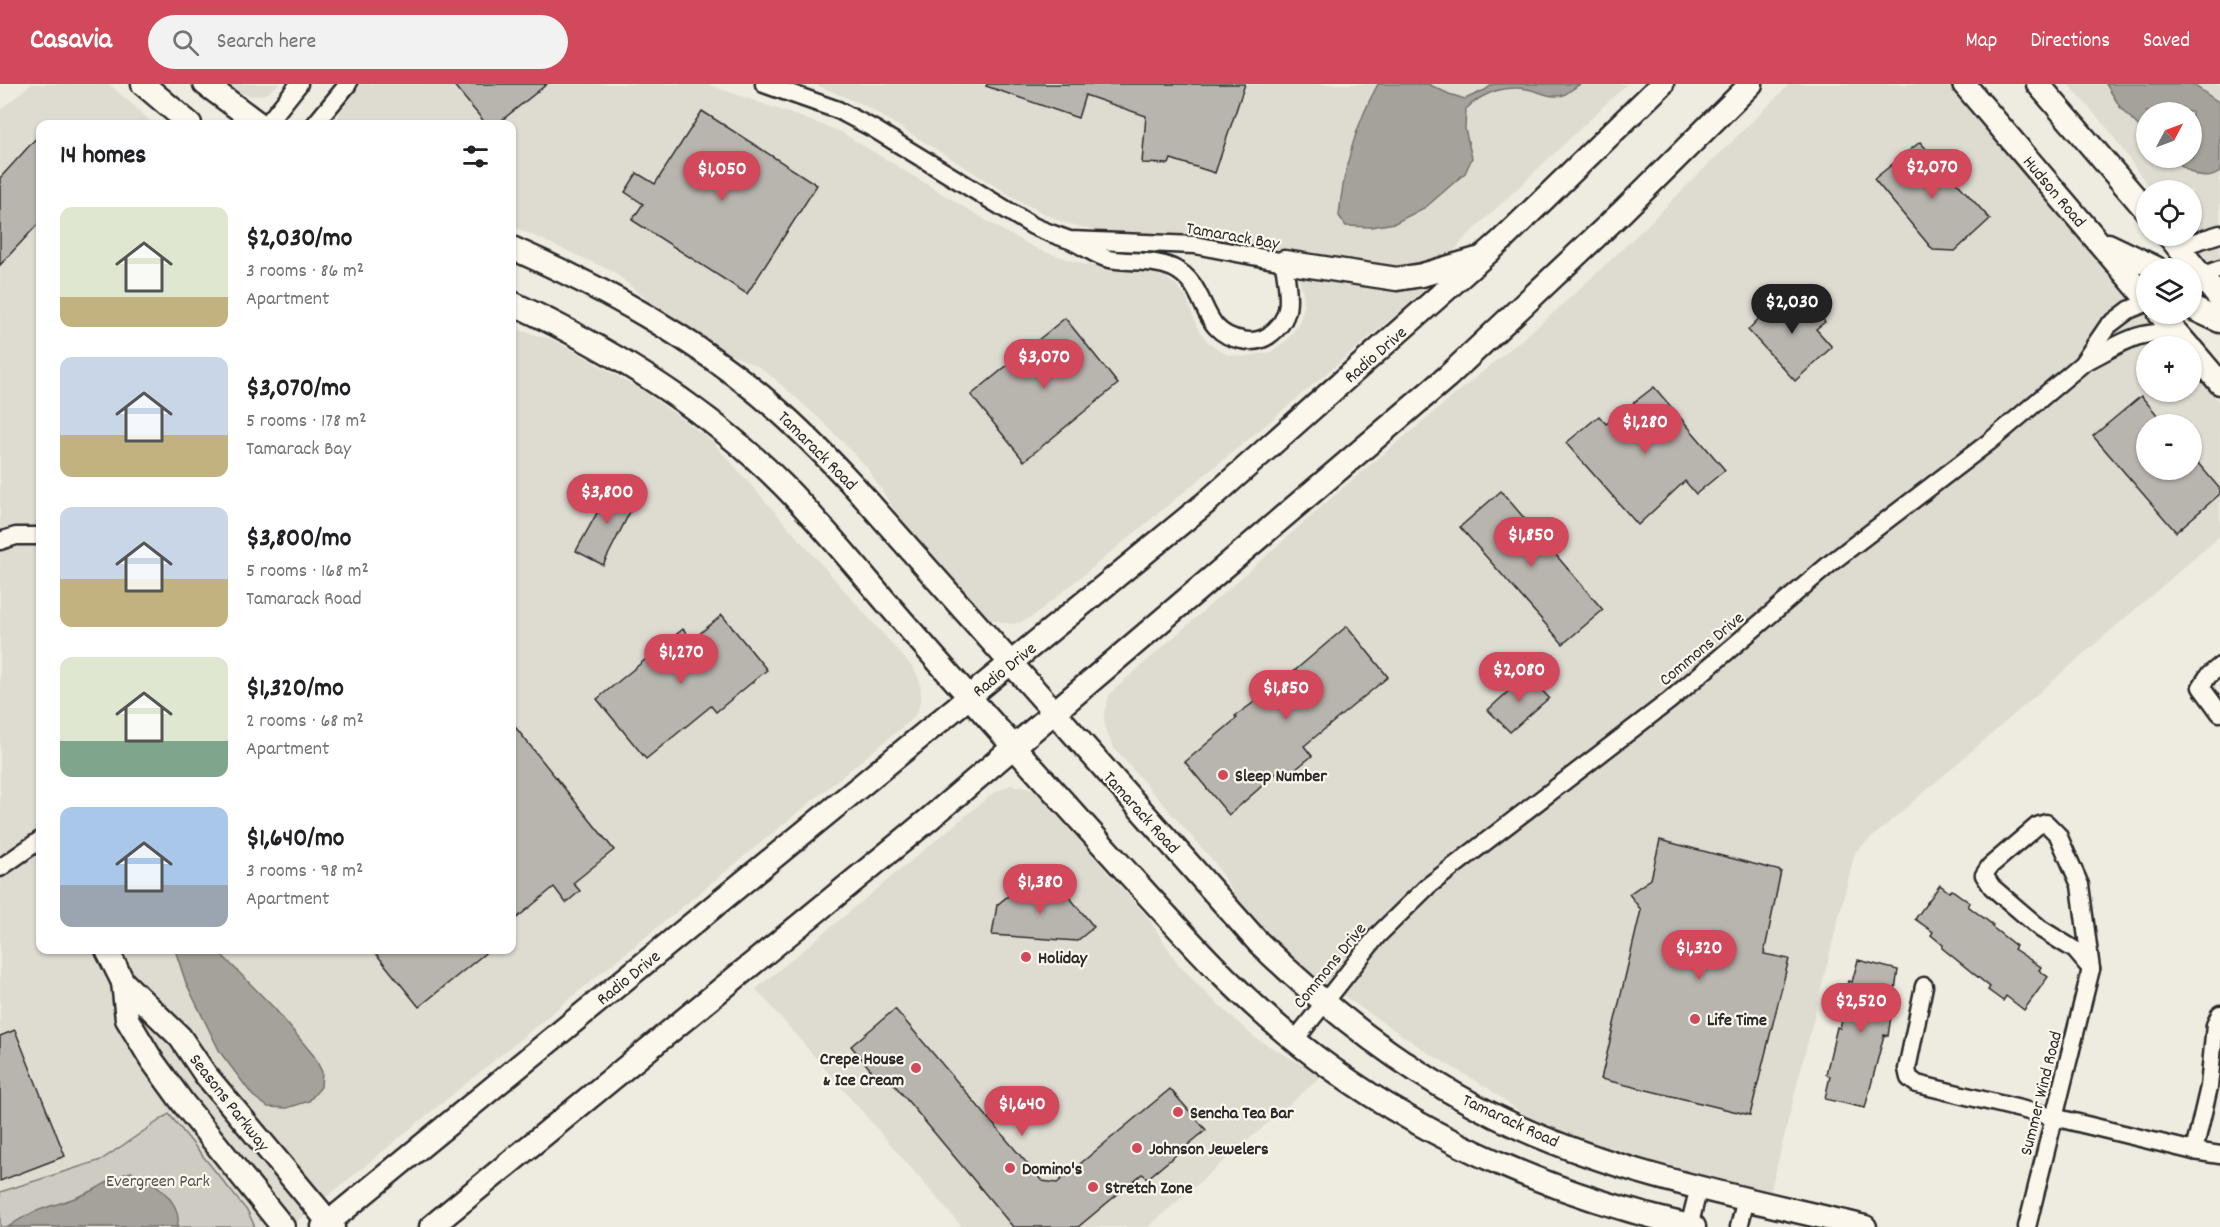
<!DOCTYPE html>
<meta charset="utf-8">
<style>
:root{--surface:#fff;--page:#f2f2f2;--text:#202124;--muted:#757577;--accent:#d1495b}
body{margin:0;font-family:Dekko,sans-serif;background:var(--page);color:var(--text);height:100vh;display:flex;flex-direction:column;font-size:22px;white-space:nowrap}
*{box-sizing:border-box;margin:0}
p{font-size:20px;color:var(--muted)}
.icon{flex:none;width:33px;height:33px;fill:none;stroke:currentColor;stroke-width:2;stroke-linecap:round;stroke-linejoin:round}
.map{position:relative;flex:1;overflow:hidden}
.panel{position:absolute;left:36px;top:36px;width:480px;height:834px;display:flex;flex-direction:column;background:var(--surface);border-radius:12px;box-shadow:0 2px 4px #0004}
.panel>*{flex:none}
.needle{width:39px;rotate:49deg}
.controls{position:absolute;left:2136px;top:18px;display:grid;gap:12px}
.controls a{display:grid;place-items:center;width:66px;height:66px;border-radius:50%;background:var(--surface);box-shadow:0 2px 4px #0004;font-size:30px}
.price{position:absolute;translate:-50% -51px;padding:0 14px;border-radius:21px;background:var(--accent);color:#fff;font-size:20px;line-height:39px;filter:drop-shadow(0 2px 3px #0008)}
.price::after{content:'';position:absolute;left:50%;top:36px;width:18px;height:14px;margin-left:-9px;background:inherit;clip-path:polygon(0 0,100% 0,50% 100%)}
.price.on{background:#222;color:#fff}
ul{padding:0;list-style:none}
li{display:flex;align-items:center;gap:18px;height:150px;padding:0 24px}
li span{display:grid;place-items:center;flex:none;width:168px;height:120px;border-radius:12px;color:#555}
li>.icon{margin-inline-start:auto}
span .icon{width:72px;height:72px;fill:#fffc;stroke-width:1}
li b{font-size:26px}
h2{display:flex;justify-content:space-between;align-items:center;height:72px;padding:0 24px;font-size:26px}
header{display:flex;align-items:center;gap:36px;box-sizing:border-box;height:84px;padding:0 30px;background:var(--accent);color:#fff}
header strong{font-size:28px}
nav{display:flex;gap:33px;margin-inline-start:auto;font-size:21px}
.search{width:420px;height:54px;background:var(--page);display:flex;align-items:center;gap:15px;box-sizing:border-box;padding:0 21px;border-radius:33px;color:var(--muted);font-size:22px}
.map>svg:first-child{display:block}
.built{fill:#dedbd1;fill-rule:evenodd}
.green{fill:#cecbc2;stroke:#7c7b76;stroke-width:1.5}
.water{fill:#a4a29a;stroke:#74726e;stroke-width:1.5}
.building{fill:#b8b5ae;stroke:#2b2b2b;stroke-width:1.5}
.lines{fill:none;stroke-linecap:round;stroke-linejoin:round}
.street-casing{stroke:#2b2b2b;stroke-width:21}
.secondary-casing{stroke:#2b2b2b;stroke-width:27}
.street{stroke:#fbf7ec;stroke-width:16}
.secondary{stroke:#fbf7ec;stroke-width:22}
.poi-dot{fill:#d1495b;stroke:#fbf7ec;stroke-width:2}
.labels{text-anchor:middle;stroke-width:4.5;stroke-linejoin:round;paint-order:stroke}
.street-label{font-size:18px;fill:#2b2b2b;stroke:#fbf7ec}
.poi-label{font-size:18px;font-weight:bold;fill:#2b2b2b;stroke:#fbf7ec;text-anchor:start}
.park-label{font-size:18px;fill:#545351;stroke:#fbf7ec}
</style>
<header>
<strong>Casavia</strong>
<div class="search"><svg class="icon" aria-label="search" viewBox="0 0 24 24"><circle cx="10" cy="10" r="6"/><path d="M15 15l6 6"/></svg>Search here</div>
<nav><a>Map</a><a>Directions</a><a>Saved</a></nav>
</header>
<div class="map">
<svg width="2220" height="1143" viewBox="0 0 2220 1143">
<rect width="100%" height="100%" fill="#eeebe0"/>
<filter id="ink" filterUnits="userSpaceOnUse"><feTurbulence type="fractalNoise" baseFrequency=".0167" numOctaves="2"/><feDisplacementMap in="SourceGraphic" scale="12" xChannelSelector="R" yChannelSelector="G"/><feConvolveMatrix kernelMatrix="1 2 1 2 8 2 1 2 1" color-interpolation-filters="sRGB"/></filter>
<g filter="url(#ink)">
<g class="built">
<path d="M31,0H109L154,40H40V866H512V244L553,256L578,269L646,309L712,357L914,585L920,598L921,611L919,622L914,633L905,641L290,1143H255L254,1139L169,1030L101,1076L0,1108V26Z"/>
<path d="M226,0H279L266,10L252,12L239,9Z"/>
<path d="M361,0H707L839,47L1007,149L1039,166L1086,181L1149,188L1165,193L1174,199L1186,213L1197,243L1208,258L1226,270L1242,273L1271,268L1286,257L1298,242L1304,223L1303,207L1290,171L1202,156L1107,149L1062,138L1023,119L866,22L814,0H1627L1463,156L1427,203L1405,223L1257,348L1032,533L1021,538L1011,540L990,535L979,526L903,439L866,382L821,336L769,290L759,283L716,264L658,225L614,188L512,142V40H337L339,30L346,17Z"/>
<path d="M1790,0H1948L2172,262H2146V308H2192V285L2220,319V452L1855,768L1770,1109L1620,1070L1528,1034L1488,1004L1430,970L1299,882L1243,825L1215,779L1114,664L1105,645L1104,629L1109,612L1116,604L1351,397L1551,231L1630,158ZM2146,340H2192V386H2146Z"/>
<path d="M2068,0H2220V196L2184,152H2192V106H2151L2108,45ZM2146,28H2192V74H2146Z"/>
<path d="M1010,701L1031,705L1038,710L1149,835L1178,880L1208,911L1255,954L1322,992L1148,1143H962L756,905L992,710Z"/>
</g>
<path class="green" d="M169,1030L248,1128L255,1143H0V1108L101,1076Z"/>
<g class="water">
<path d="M1378,0H1428L1449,10L1465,15L1485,6L1493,0H1580C1575,3 1569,8 1564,11C1551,15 1539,7 1527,5C1504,1 1482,9 1466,25L1465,45L1472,74L1465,89L1426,123L1395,139L1371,143L1346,142L1339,132C1343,87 1356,40 1378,0Z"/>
<path d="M2106,0H2192L2217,17L2220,19V88C2201,101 2187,85 2172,74H2192V28H2146V50L2120,23Z"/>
<path d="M175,866H217L275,925L314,972L322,988L321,1003L309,1017L287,1024L268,1023L253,1012L220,968L186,899Z"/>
<path d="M131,1088C152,1094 184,1119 177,1143H8C37,1122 55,1123 85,1110C102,1103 113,1092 131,1088Z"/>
</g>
<g class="building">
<path d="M453,0H547L497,40H486Z"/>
<path d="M987,0H1245L1215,89L1171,75L1169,80L1142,79L1146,32L1085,11L1078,34L986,2Z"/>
<path d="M702,27L817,101L747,210L632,136L643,120L625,108L637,89L655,100Z"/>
<path d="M40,50V138L0,181V94Z"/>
<path d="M1920,58L1990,135L1955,167L1933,166L1874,95Z"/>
<path d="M1798,206L1825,238L1816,245L1832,263L1795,297L1748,246L1770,223L1774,227Z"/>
<path d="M1065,234L1118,300L1024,377L971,311Z"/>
<path d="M1654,303L1725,386L1696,410L1685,397L1638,441L1566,359L1599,332L1606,340Z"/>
<path d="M2141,312L2165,340H2146V386H2192V372L2220,405V410L2176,448L2093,352Z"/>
<path d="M613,400L637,414L603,481L576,467Z"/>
<path d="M1501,407L1603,526L1563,560L1460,443Z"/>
<path d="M722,531L767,586L716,628L711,622L646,675L597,615L683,545L692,556Z"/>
<path d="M1347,542L1388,593L1304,662L1312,672L1286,693L1280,686L1229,731L1185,678L1237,634L1235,632L1279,600Z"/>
<path d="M1527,590L1549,614L1510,648L1488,626Z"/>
<path d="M512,639L614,766L573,799L580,807L566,819L554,803L512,838Z"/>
<path d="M1660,756L1781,787L1764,870L1789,875L1750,1031L1601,995L1641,826L1629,810L1651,795Z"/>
<path d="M1031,793L1043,809L1056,797L1094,843L1077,857L992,851L997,821Z"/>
<path d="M1940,801L1949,808L1952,806L1970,819L1968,822L1993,841L1992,843L2016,862L2014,865L2041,883L2039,886L2048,893L2024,926L2006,912L2003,917L1988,906L1990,903L1942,864L1943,861L1931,851L1933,848L1915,835Z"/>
<path d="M373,866H489L419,923Z"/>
<path d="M1858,876L1898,886L1888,952L1884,951L1865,1024L1825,1015L1830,992L1826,990L1837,943L1840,944L1848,915L1844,914L1848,897L1852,898Z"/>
<path d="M895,925L1042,1097L1057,1099L1170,1005L1206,1046L1148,1094L1142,1090L1078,1143H1013L887,992L880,997L851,962Z"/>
<path d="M15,946L65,1072L0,1097V952Z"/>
</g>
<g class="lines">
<g class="street-casing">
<g id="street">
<path d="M764,0L838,26L874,45L1033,142C1046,148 1059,152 1072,157C1084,162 1096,172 1109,175C1130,179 1152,175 1173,184C1211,202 1197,249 1242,256C1251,258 1260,257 1268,252C1297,232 1287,207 1284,178L1195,161L1070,156"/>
<path d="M267,40L299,0"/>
<path d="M315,40L348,0"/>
<path d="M2174,158H2194L2220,150"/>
<path d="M2201,192L2220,185"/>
<path d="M2085,278C2119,261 2137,245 2177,249"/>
<path d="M0,457L16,452H40"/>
<path d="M2220,582L2208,592L2201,603L2220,629"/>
<path d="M2046,739L2058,751L2080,801L2091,885L2075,866L2041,845L1992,803L1984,791L1990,782L2037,742Z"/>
<path d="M0,784L40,756"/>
<path d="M1924,902L1907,985L1909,994L1917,1000L2194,1067L2220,1071"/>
<path d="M1295,956L1377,852L1428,802L1669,617L1832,478L1989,358L2082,280L2108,242L2129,226L2146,219"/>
<path d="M2194,1067L2209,1003L2215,941L2220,930"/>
<path d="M1689,1143L1699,1103"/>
<path d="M1739,1143L1746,1115"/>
<path d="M2027,1143L2091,885"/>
</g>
</g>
<g class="secondary-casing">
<g id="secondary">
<path d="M143,0L190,40"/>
<path d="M205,0L259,40"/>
<path d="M1964,0L2146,214"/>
<path d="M2038,0L2146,126"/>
<path d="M2169,152L2220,215"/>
<path d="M2108,161L2156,184"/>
<path d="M512,164C605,205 695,254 773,322C802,347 828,374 854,402L1258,858C1335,933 1421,999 1520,1044C1629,1093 1749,1115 1865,1143"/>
<path d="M1284,178L1397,195L1422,191L1477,175"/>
<path d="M512,219C611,265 707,324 784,402C833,452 875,507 921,558C988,635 1057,711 1126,787C1189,857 1253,929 1331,984C1438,1061 1565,1114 1694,1143"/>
<path d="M2192,224L2220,237"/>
<path d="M2160,230L2188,262"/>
<path d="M2192,266L2220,299"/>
<path d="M107,866L123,898L180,953L205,990L333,1143"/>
<path d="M123,898L127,935L151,975L183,1019L283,1143"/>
<path d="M323,1143L1208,417L1502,156L1662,0"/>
<path d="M431,1143L928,736L1447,293L1621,129L1751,0"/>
</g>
</g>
<use href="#street" class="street"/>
<use href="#secondary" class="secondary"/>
</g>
</g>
<g class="poi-dot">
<circle cx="1223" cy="691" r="6"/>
<circle cx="1026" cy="873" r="6"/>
<circle cx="1695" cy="935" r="6"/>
<circle cx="916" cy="984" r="6"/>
<circle cx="1178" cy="1028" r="6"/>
<circle cx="1137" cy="1064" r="6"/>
<circle cx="1010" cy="1084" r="6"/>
<circle cx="1093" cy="1103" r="6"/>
</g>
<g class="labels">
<g class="street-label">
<text transform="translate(2055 107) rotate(50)" y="6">Hudson Road</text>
<text transform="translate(1233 151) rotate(10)" y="6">Tamarack Bay</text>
<text transform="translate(1375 270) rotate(-41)" y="6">Radio Drive</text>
<text transform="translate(818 366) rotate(45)" y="6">Tamarack Road</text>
<text transform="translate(1701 564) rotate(-40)" y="6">Commons Drive</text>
<text transform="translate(1004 585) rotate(-39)" y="6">Radio Drive</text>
<text transform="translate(1142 728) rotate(48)" y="6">Tamarack Road</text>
<text transform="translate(1329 881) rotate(-51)" y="6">Commons Drive</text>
<text transform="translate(628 893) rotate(-39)" y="6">Radio Drive</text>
<text transform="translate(2040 1009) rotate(-76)" y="6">Summer Wind Road</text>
<text transform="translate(230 1018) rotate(52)" y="6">Seasons Parkway</text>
<text transform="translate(1511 1036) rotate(25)" y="6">Tamarack Road</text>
</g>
<g class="poi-label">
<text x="1235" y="697">Sleep Number</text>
<text x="1038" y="879">Holiday</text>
<text x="1707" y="941">Life Time</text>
<text x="904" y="980" text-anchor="end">Crepe House<tspan x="904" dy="21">&amp; Ice Cream</tspan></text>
<text x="1190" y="1034">Sencha Tea Bar</text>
<text x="1149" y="1070">Johnson Jewelers</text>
<text x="1022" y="1090">Domino's</text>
<text x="1105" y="1109">Stretch Zone</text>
</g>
<g class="park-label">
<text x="158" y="1102">Evergreen Park</text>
</g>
</g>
</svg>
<div class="controls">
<a><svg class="needle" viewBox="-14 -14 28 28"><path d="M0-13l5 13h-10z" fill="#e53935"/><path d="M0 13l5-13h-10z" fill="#757577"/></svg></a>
<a><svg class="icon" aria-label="locate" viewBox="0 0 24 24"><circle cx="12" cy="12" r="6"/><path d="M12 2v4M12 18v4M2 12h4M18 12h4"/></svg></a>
<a><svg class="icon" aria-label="layers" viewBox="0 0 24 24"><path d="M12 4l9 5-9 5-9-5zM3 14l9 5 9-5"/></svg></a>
<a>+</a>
<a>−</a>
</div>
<b class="price" style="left:1932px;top:116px">$2,070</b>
<b class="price" style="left:722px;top:118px">$1,050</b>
<b class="price on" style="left:1792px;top:251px">$2,030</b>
<b class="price" style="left:1044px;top:306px">$3,070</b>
<b class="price" style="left:1645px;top:371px">$1,280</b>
<b class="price" style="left:607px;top:441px">$3,800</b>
<b class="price" style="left:1531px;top:484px">$1,850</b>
<b class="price" style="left:681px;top:601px">$1,270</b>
<b class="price" style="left:1519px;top:619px">$2,080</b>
<b class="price" style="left:1286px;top:637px">$1,850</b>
<b class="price" style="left:1040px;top:831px">$1,380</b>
<b class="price" style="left:1699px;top:897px">$1,320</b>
<b class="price" style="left:1861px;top:950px">$2,520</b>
<b class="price" style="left:1022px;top:1053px">$1,640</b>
<section class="panel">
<h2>14 homes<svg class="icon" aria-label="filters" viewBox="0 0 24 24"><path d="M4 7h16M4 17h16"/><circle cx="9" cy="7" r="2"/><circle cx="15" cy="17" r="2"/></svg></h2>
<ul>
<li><span style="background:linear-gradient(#dfe7d0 75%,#c2b280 0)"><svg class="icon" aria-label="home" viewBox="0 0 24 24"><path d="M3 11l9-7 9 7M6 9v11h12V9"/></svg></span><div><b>$2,030/mo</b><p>3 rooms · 86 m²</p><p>Apartment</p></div></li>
<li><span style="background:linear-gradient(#c9d6e8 65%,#c2b280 0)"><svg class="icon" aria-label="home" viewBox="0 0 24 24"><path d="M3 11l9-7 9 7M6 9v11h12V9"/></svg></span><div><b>$3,070/mo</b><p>5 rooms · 178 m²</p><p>Tamarack Bay</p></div></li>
<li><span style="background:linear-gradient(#c9d6e8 60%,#c2b280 0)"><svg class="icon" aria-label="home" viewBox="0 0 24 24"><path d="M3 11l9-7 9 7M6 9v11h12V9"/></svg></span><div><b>$3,800/mo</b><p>5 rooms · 168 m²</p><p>Tamarack Road</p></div></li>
<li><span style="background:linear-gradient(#dfe7d0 70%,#7fa58c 0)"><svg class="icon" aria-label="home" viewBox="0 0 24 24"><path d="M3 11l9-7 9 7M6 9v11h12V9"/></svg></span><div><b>$1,320/mo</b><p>2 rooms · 68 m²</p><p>Apartment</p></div></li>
<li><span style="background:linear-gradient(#a9c7e8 65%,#9aa5b1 0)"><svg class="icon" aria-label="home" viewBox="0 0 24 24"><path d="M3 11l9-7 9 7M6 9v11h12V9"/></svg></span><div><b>$1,640/mo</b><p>3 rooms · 98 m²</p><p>Apartment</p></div></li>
</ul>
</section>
</div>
